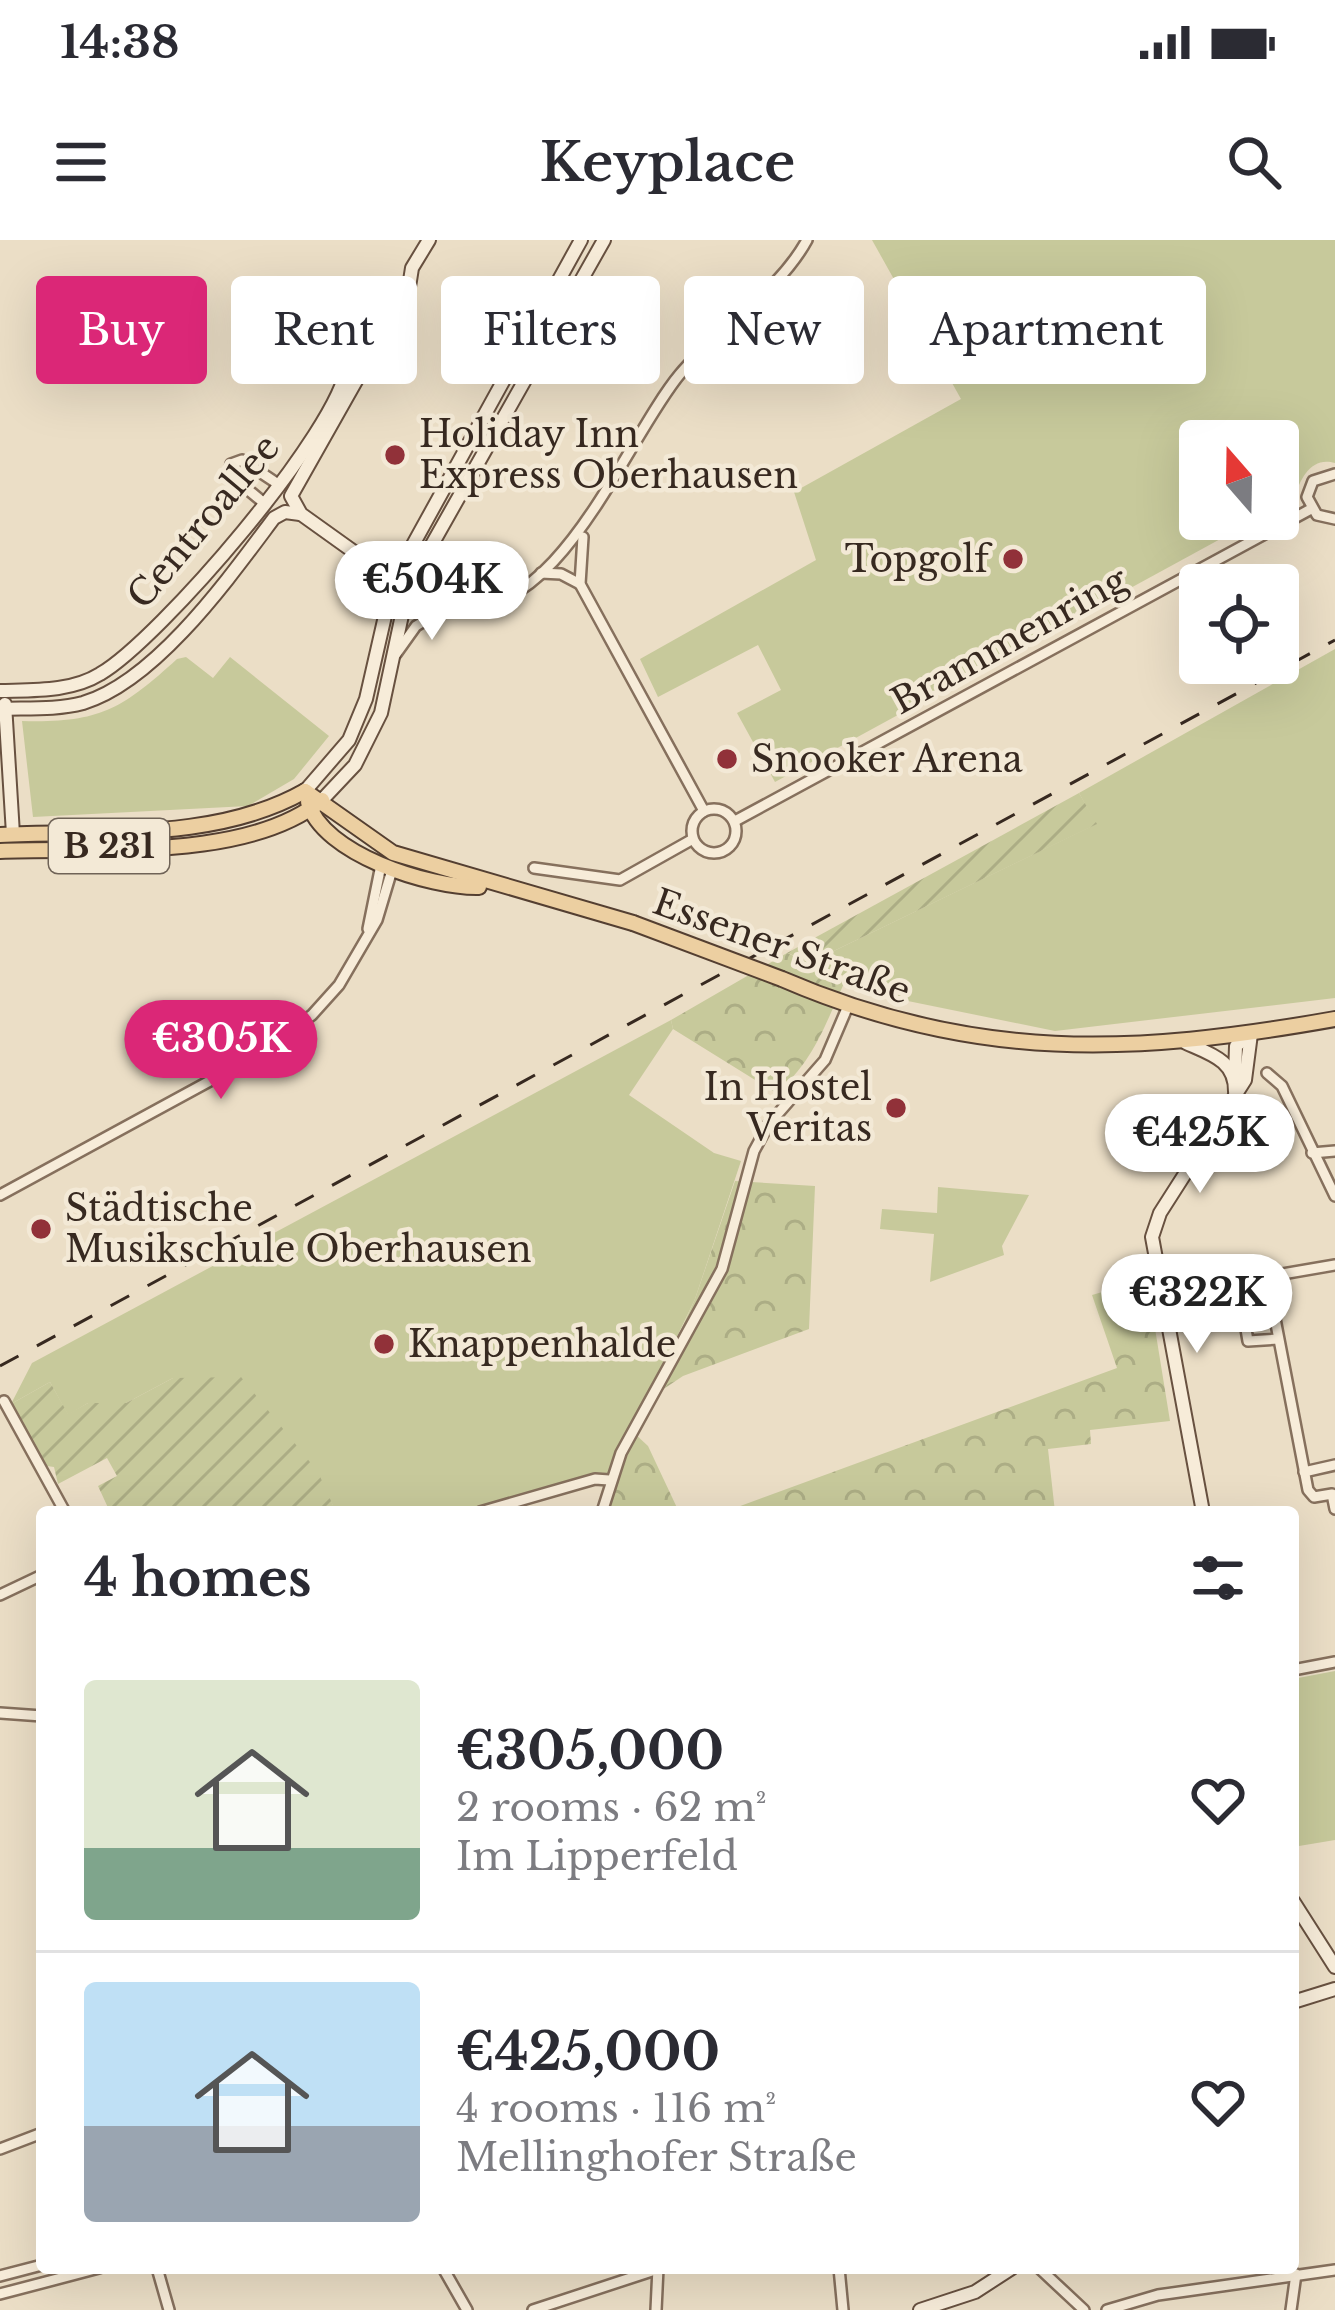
<!DOCTYPE html>
<meta charset="utf-8">
<style>
:root{--surface:#fff;--page:#f7f7f7;--text:#2b2b33;--muted:#7c7c81;--line:#e1e1e2;--accent:#db2777}
body{margin:0;font-family:"Libre Baskerville",serif;background:var(--page);color:var(--text);height:100vh;display:flex;flex-direction:column;font-size:45px;white-space:nowrap}
*{box-sizing:border-box;margin:0}
p{font-size:39px;color:var(--muted)}
.icon{flex:none;width:66px;height:66px;fill:none;stroke:currentColor;stroke-width:2;stroke-linecap:round;stroke-linejoin:round}
.map{position:relative;flex:1;overflow:hidden}
.details{position:absolute;left:36px;top:1266px;width:1263px;height:768px;display:flex;flex-direction:column;background:var(--surface);border-radius:12px;box-shadow:0 12px 48px #0002}
.details>*{flex:none}
.banner{position:absolute;left:36px;top:36px;width:1263px;height:108px;display:flex;gap:24px}
.needle{width:78px;rotate:340deg}
.controls{position:absolute;left:1179px;top:180px;display:grid;gap:24px}
.controls a{display:grid;place-items:center;width:120px;height:120px;border-radius:12px;background:var(--surface);box-shadow:0 12px 48px #0002;font-size:60px}
.price{position:absolute;translate:-50% -102px;padding:0 27px;border-radius:42px;background:#fff;color:#222;font-size:39px;line-height:78px;filter:drop-shadow(0 3px 6px #0008)}
.price::after{content:'';position:absolute;left:50%;top:72px;width:36px;height:27px;margin-left:-18px;background:inherit;clip-path:polygon(0 0,100% 0,50% 100%)}
.price.current{background:var(--accent);color:#fff}
ul{padding:0;list-style:none}
li{display:flex;align-items:center;gap:36px;height:300px;padding:0 48px}
li+li{border-top:3px solid var(--line)}
li span{display:grid;place-items:center;flex:none;width:336px;height:240px;border-radius:12px;color:#555}
li>.icon{margin-inline-start:auto}
span .icon{width:144px;height:144px;fill:#fffc;stroke-width:1}
li b{font-size:51px}
h2{display:flex;justify-content:space-between;align-items:center;height:144px;padding:0 48px;font-size:51px}
.pill{padding:0 42px;border-radius:12px;background:var(--surface);box-shadow:0 12px 48px #0002;font-size:42px;line-height:108px}
.pill.current{background:var(--accent);color:#fff}
.status{display:flex;justify-content:space-between;align-items:center;height:84px;padding:0 60px;background:var(--surface);direction:ltr}
.status svg{height:33px;fill:currentColor}
header{display:flex;justify-content:space-between;align-items:center;height:156px;padding:0 48px;background:var(--surface);font-size:54px;font-weight:600}
.map>svg:first-child{display:block}
.green{fill:#c7c99b}
.forest{fill:url(#forest-crowns)}
.garden{fill:url(#garden-furrows)}
.lines{fill:none;stroke-linecap:round;stroke-linejoin:round}
.street-casing{stroke:#86705d;stroke-width:14}
.secondary-casing{stroke:#685140;stroke-width:16}
.primary-casing{stroke:#543f31;stroke-width:18}
.street{stroke:#f7ecd9;stroke-width:9}
.secondary{stroke:#f7ecd9;stroke-width:12}
.primary{stroke:#eccfa1;stroke-width:14}
.rail{stroke:#372920;stroke-width:3;stroke-dasharray:21 21;stroke-linecap:butt}
.primary-bridge-casing{stroke:#543f31;stroke-width:18;stroke-linecap:butt}
.primary-bridge{stroke:#eccfa1;stroke-width:14}
.poi-dot{fill:#913139;stroke:#f3e9d6;stroke-width:4.5}
.labels{text-anchor:middle;stroke-width:9;stroke-linejoin:round;paint-order:stroke}
.shield{fill:#f3e9d6;stroke:#6f6357;stroke-width:3}
.shield-label{font-size:33px;font-weight:bold;fill:#372920}
.poi-label{font-size:36px;fill:#372920;stroke:#f3e9d6;text-anchor:start}
.street-label{font-size:36px;fill:#372920;stroke:#f3e9d6}
</style>
<div class="status"><b>14:38</b><svg viewBox="0 0 49 12"><path d="M0 12V9h3v3zM5 12V6h3v6zM10 12V3h3v9zM15 12V0h3v12zM26 1h20v11H26zM47 4h2v5h-2z"/></svg></div>
<header><svg class="icon" aria-label="menu" viewBox="0 0 24 24"><path d="M4 6h16M4 12h16M4 18h16"/></svg>Keyplace<svg class="icon" aria-label="search" viewBox="0 0 24 24"><circle cx="10" cy="10" r="6"/><path d="M15 15l6 6"/></svg></header>
<div class="map">
<svg width="1335" height="2070" viewBox="0 0 1335 2070">
<defs>
<pattern id="forest-crowns" width="20" height="18" patternUnits="userSpaceOnUse" patternTransform="scale(3)"><rect width="20" height="18" fill="#c7c99b"/><path d="M2 6a3 3 0 1 1 6 0M12 15a3 3 0 1 1 6 0" fill="none" stroke="#acad85"/></pattern>
<pattern id="garden-furrows" width="10" height="10" patternUnits="userSpaceOnUse" patternTransform="scale(3)"><rect width="10" height="10" fill="#c7c99b"/><path d="M-1 1l2-2M0 10L10 0M9 11l2-2" fill="none" stroke="#acad85"/></pattern>
</defs>
<rect width="100%" height="100%" fill="#ebdec6"/>
<g class="green">
<path d="M872,0H1335V223C1312,216 1300,238 1295,257L1278,267V201H1200V279H1257L775,542L737,473L781,450L758,405L658,457L640,419L816,320L794,252L961,159Z"/>
<path d="M1335,409V758L1055,791L898,759L811,722L1096,584L1079,553Z"/>
<path d="M186,417L213,438L230,417L329,496L294,539L248,566L33,577L22,481C99,483 121,470 177,419Z"/>
<path d="M671,780L673,789L629,855L714,913L741,921L695,1059L609,1239L479,1272H336C299,1189 250,1175 173,1138L126,1163H88L68,1175L50,1142L11,1164L32,1123Z"/>
<path d="M938,947L1029,955L1002,1006L1004,1015L930,1042L934,994L880,989L882,969L937,973Z"/>
<path d="M1335,1431V1600L1293,1607V1439Z"/>
</g>
<g class="forest">
<path d="M787,713L846,739C826,782 814,822 776,853L673,789L671,780Z"/>
<path d="M735,941L815,946L809,1089L683,1136L650,1158L695,1059Z"/>
<path d="M1147,1039L1170,1181L1090,1190L1091,1204L1048,1209L1055,1272H724L1117,1128L1092,1055Z"/>
<path d="M633,1192L648,1206L679,1272H602Z"/>
</g>
<g class="garden">
<path d="M1079,553L1097,584L811,722L787,713Z"/>
<path d="M241,1137L318,1232L336,1272H255L249,1266L243,1272H110L98,1246L117,1236L107,1218L58,1244L54,1227L47,1226L11,1164L50,1142L68,1174L88,1163H126L173,1138Z"/>
</g>
<g class="lines">
<g class="street-casing">
<g id="street">
<path d="M1335,234L1313,241L1307,257L1317,275L1335,279"/>
<path d="M264,263L229,234L231,224L242,220L278,244"/>
<path d="M583,297L580,344L704,571"/>
<path d="M541,333L561,334L580,344"/>
<path d="M408,347C422,354 436,363 451,366C557,387 625,200 680,134C718,88 778,53 807,0"/>
<path d="M396,414L416,386L449,366"/>
<circle cx="714" cy="591" r="22"/>
<path d="M735,581L1311,269"/>
<path d="M534,628L620,640L693,599"/>
<path d="M368,689L381,625"/>
<path d="M1267,833L1282,846L1335,956"/>
<path d="M1312,913L1335,911"/>
<path d="M0,955L252,818L312,775L339,745L377,680L392,630"/>
<path d="M1267,1037L1308,1250L1314,1257L1332,1254L1335,1269"/>
<path d="M1238,1042L1248,1101L1278,1099"/>
<path d="M1160,1055L1335,1025"/>
<path d="M4,1161L65,1272"/>
<path d="M1304,1232L1335,1225"/>
<path d="M480,1272L595,1239L609,1240"/>
<path d="M602,1272L621,1213L722,1029L754,911L768,885L825,820L848,766"/>
<path d="M0,1355L42,1335"/>
<path d="M1293,1430L1335,1422"/>
<path d="M0,1473L42,1476"/>
<path d="M0,1909L42,1893"/>
<path d="M157,2028L169,2070"/>
<path d="M443,2028L467,2070"/>
<path d="M839,2028L843,2070"/>
<path d="M1039,2028L1084,2070"/>
<path d="M0,2036L42,2025"/>
<path d="M0,2054L99,2028"/>
<path d="M533,2070L658,2029"/>
<path d="M656,2070L658,2028"/>
<path d="M1107,2070L1158,2055L1335,2030"/>
<path d="M1291,2070L1296,2034"/>
</g>
</g>
<g class="secondary-casing">
<g id="secondary">
<path d="M396,342L301,274L291,256L409,47L412,28L429,0"/>
<path d="M0,451C33,450 71,452 100,434C159,400 341,189 347,125"/>
<path d="M5,464L13,594"/>
<path d="M0,469C27,468 57,470 83,463C156,441 229,338 274,278L285,272L300,274"/>
<path d="M305,551L349,500L366,459L393,341L581,0"/>
<path d="M322,560L355,525L381,473L408,347L604,0"/>
<path d="M1186,803C1211,814 1236,821 1235,852"/>
<path d="M1235,836L1236,806L1250,794"/>
<path d="M1203,1272L1152,997L1160,973L1245,840L1251,794"/>
<path d="M1293,1661L1335,1727"/>
<path d="M1293,1762L1335,1749"/>
<path d="M920,2070L975,2052L1012,2028"/>
</g>
</g>
<g class="primary-casing">
<g id="primary">
<path d="M305,551L393,613L633,683"/>
<path d="M308,562C322,614 430,648 479,647"/>
<path d="M0,595C101,590 215,602 305,551"/>
<path d="M0,611C95,607 246,622 322,560"/>
<path d="M782,739C974,822 1133,815 1335,779"/>
</g>
</g>
<use href="#street" class="street"/>
<use href="#secondary" class="secondary"/>
<use href="#primary" class="primary"/>
<path class="rail" d="M0,1126L1335,400"/>
<g class="primary-bridge-casing">
<path id="primary-bridge" d="M633,683L782,739"/>
</g>
<use href="#primary-bridge" class="primary-bridge"/>
</g>
<g class="poi-dot">
<circle cx="395" cy="215" r="12"/>
<circle cx="1013" cy="319" r="12"/>
<circle cx="727" cy="519" r="12"/>
<circle cx="896" cy="868" r="12"/>
<circle cx="41" cy="989" r="12"/>
<circle cx="384" cy="1104" r="12"/>
</g>
<g class="labels">
<rect class="shield" x="49" y="579" width="120" height="54" rx="9"/>
<g class="shield-label">
<text x="109" y="618">B 231</text>
</g>
<g class="poi-label">
<text x="419" y="207">Holiday Inn<tspan x="419" dy="41">Express Oberhausen</tspan></text>
<text x="989" y="332" text-anchor="end">Topgolf</text>
<text x="751" y="532">Snooker Arena</text>
<text x="872" y="860" text-anchor="end">In Hostel<tspan x="872" dy="41">Veritas</tspan></text>
<text x="65" y="981">Städtische<tspan x="65" dy="41">Musikschule Oberhausen</tspan></text>
<text x="408" y="1117">Knappenhalde</text>
</g>
<g class="street-label">
<text transform="translate(203 281) rotate(-50)" y="13">Centroallee</text>
<text transform="translate(1009 400) rotate(-29)" y="13">Brammenring</text>
<text transform="translate(782 706) rotate(20)" y="13">Essener Straße</text>
</g>
</g>
</svg>
<div class="controls">
<a><svg class="needle" viewBox="-14 -14 28 28"><path d="M0-13l5 13h-10z" fill="#e53935"/><path d="M0 13l5-13h-10z" fill="#7c7c81"/></svg></a>
<a><svg class="icon" aria-label="locate" viewBox="0 0 24 24"><circle cx="12" cy="12" r="6"/><path d="M12 2v4M12 18v4M2 12h4M18 12h4"/></svg></a>
</div>
<b class="price" style="left:432px;top:403px">€504K</b>
<b class="price current" style="left:221px;top:862px">€305K</b>
<b class="price" style="left:1200px;top:956px">€425K</b>
<b class="price" style="left:1197px;top:1116px">€322K</b>
<div class="banner">
<a class="pill current">Buy</a>
<a class="pill">Rent</a>
<a class="pill">Filters</a>
<a class="pill">New</a>
<a class="pill">Apartment</a>
</div>
<section class="details">
<h2>4 homes<svg class="icon" aria-label="filters" viewBox="0 0 24 24"><path d="M4 7h16M4 17h16"/><circle cx="9" cy="7" r="2"/><circle cx="15" cy="17" r="2"/></svg></h2>
<ul>
<li><span style="background:linear-gradient(#dfe7d0 70%,#7fa58c 0)"><svg class="icon" aria-label="home" viewBox="0 0 24 24"><path d="M3 11l9-7 9 7M6 9v11h12V9"/></svg></span><div><b>€305,000</b><p>2 rooms · 62 m²</p><p>Im Lipperfeld</p></div><svg class="icon" aria-label="heart" viewBox="0 0 24 24"><path d="M12 20l-8-8c-3-5 5-10 8-4 3-6 11-1 8 4z"/></svg></li>
<li><span style="background:linear-gradient(#bfe0f5 60%,#9aa5b1 0)"><svg class="icon" aria-label="home" viewBox="0 0 24 24"><path d="M3 11l9-7 9 7M6 9v11h12V9"/></svg></span><div><b>€425,000</b><p>4 rooms · 116 m²</p><p>Mellinghofer Straße</p></div><svg class="icon" aria-label="heart" viewBox="0 0 24 24"><path d="M12 20l-8-8c-3-5 5-10 8-4 3-6 11-1 8 4z"/></svg></li>
</ul>
</section>
</div>
